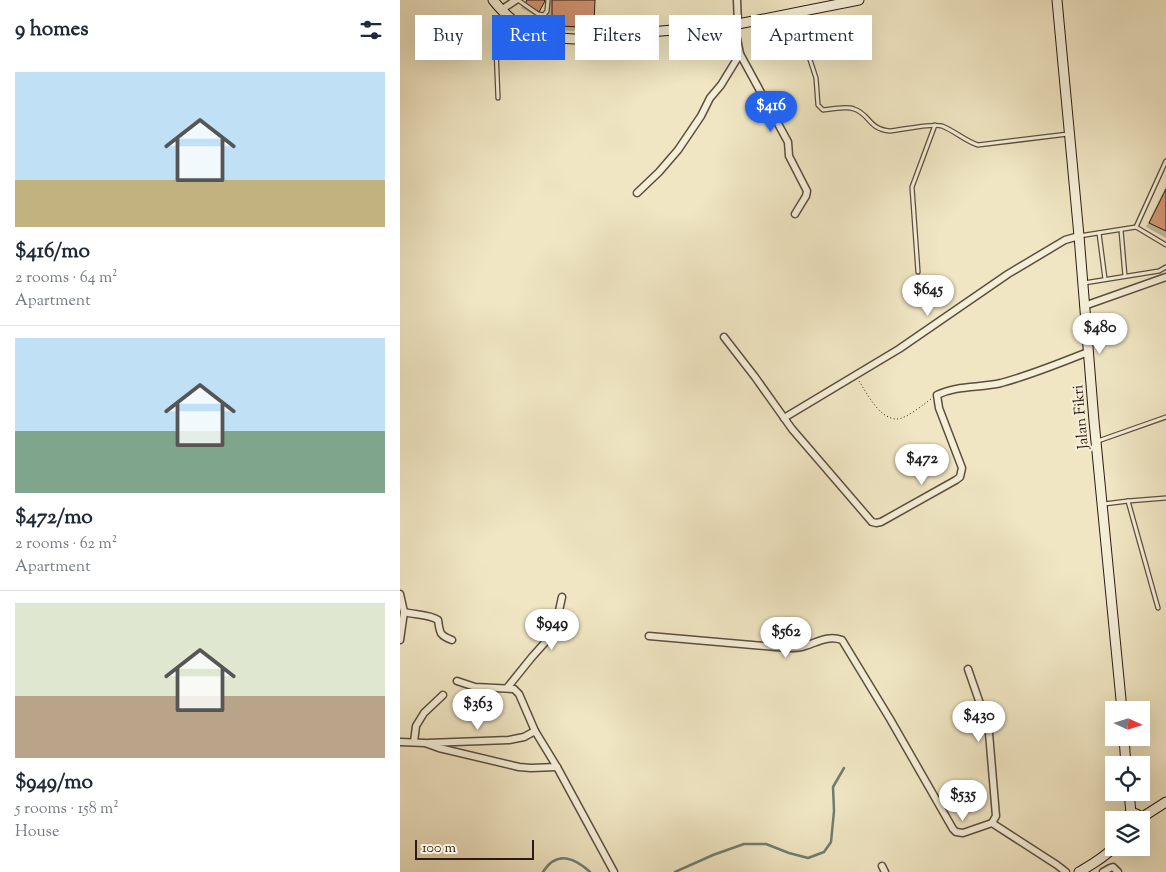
<!DOCTYPE html>
<meta charset="utf-8">
<style>
:root{--surface:#fff;--page:#f6f6f7;--text:#1f2937;--muted:#747a83;--line:#e0e1e3;--accent:#2563eb}
body{margin:0;font-family:"Sorts Mill Goudy",serif;background:var(--page);color:var(--text);height:100vh;display:flex;flex-direction:column;font-size:19px;white-space:nowrap}
*{box-sizing:border-box;margin:0}
p{font-size:16px;color:var(--muted)}
.icon{flex:none;width:28px;height:28px;fill:none;stroke:currentColor;stroke-width:2;stroke-linecap:round;stroke-linejoin:round}
.map{position:relative;flex:1;overflow:hidden}
.drawer{display:flex;flex-direction:column;background:var(--surface);width:400px}
.drawer>*{flex:none}
.top-card{position:absolute;left:15px;top:15px;width:475px;height:45px;display:flex;gap:10px}
.needle{width:32px;rotate:94deg}
.fabs{position:absolute;left:705px;top:701px;display:grid;gap:10px}
.fabs a{display:grid;place-items:center;width:45px;height:45px;border-radius:0px;background:var(--surface);box-shadow:0 5px 20px #0002;font-size:25px}
.scale{position:absolute;left:15px;bottom:12px;width:119px;box-sizing:border-box;padding-left:5px;border:2px solid #2b1b13;border-top:0;font-size:14px;line-height:18px;white-space:nowrap;color:#2b1b13;-webkit-text-stroke:4px #f5efd8;paint-order:stroke}
.price{position:absolute;translate:-50% -42px;padding:0 11px;border-radius:18px;background:#fff;color:#222;font-size:16px;line-height:32px;filter:drop-shadow(0 1px 2px #0008)}
.price::after{content:'';position:absolute;left:50%;top:30px;width:15px;height:11px;margin-left:-8px;background:inherit;clip-path:polygon(0 0,100% 0,50% 100%)}
.price.selected{background:var(--accent);color:#fff}
ul{padding:0;list-style:none}
li{display:grid;align-content:center;gap:10px;height:265px;padding:0 15px}
li+li{border-top:1px solid var(--line)}
li span{display:grid;place-items:center;height:155px;border-radius:0px;color:#555}
li>.icon{margin-inline-start:auto}
span .icon{width:90px;height:90px;fill:#fffc;stroke-width:1}
li b{font-size:21px}
h2{display:flex;justify-content:space-between;align-items:center;height:60px;padding:0 15px;font-size:21px}
.pill{padding:0 18px;border-radius:0px;background:var(--surface);box-shadow:0 5px 20px #0002;font-size:18px;line-height:45px}
.pill.selected{background:var(--accent);color:#fff}
main{display:flex;flex:1;min-height:0}
.map>svg:first-child{display:block}
.shadow{fill:#0003}
.lines{fill:none;stroke-linecap:round;stroke-linejoin:round}
.stream{stroke:#6e7e70;stroke-width:2.5}
.building{fill:#d49776;stroke:#2b1b13}
.lane-casing{stroke:#5c4e3f;stroke-width:5.5}
.street-casing{stroke:#5c4e3f;stroke-width:9}
.secondary-casing{stroke:#2b1b13;stroke-width:11}
.path{stroke:#2b1b13;stroke-width:1;stroke-dasharray:1 2.5;stroke-linecap:butt}
.lane{stroke:#f5efd8;stroke-width:3}
.street{stroke:#f5efd8;stroke-width:6}
.secondary{stroke:#f5efd8;stroke-width:9}
.labels{text-anchor:middle;stroke-width:4.5;stroke-linejoin:round;paint-order:stroke}
.street-label{font-size:15px;fill:#2b1b13;stroke:#f5efd8}
</style>
<main>
<section class="drawer">
<h2>9 homes<svg class="icon" aria-label="filters" viewBox="0 0 24 24"><path d="M4 7h16M4 17h16"/><circle cx="9" cy="7" r="2"/><circle cx="15" cy="17" r="2"/></svg></h2>
<ul>
<li><span style="background:linear-gradient(#bfe0f5 70%,#c2b280 0)"><svg class="icon" aria-label="home" viewBox="0 0 24 24"><path d="M3 11l9-7 9 7M6 9v11h12V9"/></svg></span><div><b>$416/mo</b><p>2 rooms · 64 m²</p><p>Apartment</p></div></li>
<li><span style="background:linear-gradient(#bfe0f5 60%,#7fa58c 0)"><svg class="icon" aria-label="home" viewBox="0 0 24 24"><path d="M3 11l9-7 9 7M6 9v11h12V9"/></svg></span><div><b>$472/mo</b><p>2 rooms · 62 m²</p><p>Apartment</p></div></li>
<li><span style="background:linear-gradient(#dfe7d0 60%,#b9a48a 0)"><svg class="icon" aria-label="home" viewBox="0 0 24 24"><path d="M3 11l9-7 9 7M6 9v11h12V9"/></svg></span><div><b>$949/mo</b><p>5 rooms · 158 m²</p><p>House</p></div></li>
</ul>
</section>
<div class="map">
<svg width="766" height="872" viewBox="0 0 766 872">
<rect width="100%" height="100%" fill="#f0e6c3"/>
<filter id="stains"><feTurbulence type="fractalNoise" baseFrequency=".004" numOctaves="4"/><feColorMatrix values="0 0 0 0 .2 0 0 0 0 .09 0 0 0 0 .02 0 0 0 .5 -.17"/></filter>
<radialGradient id="worn" r=".72"><stop offset=".6" stop-color="#630" stop-opacity="0"/><stop offset="1" stop-color="#630" stop-opacity=".3"/></radialGradient>
<g class="shadow">
<path d="M126,0H142L138,11L134,15L121,8Z"/>
<path d="M151,0H193V22L188,27H178L174,31L156,30V26H148V3Z"/>
<path d="M766,186V238L746,227Z"/>
</g>
<g class="lines">
<g class="stream">
<path d="M143,872C157,850 175,858 190,872"/>
<path d="M275,872L313,855L344,844H366L389,853L408,858L424,852L431,842L434,811L433,787L444,768"/>
</g>
</g>
<g class="building">
<path d="M127,0H144L145,1L139,12L125,4Z"/>
<path d="M152,0H195L194,23H180V27L160,26V22H152Z"/>
<path d="M766,189V231L749,223Z"/>
</g>
<g class="lines">
<g class="lane-casing">
<g id="lane">
<path d="M118,0L138,14L144,15L147,11L148,0"/>
<path d="M395,14L416,78L418,105L423,110C431,109 447,106 454,109C470,114 468,129 490,131C502,130 531,123 542,126C555,131 565,141 578,145L668,134"/>
<path d="M98,98L96,48L100,36L111,19"/>
<path d="M736,227L766,161"/>
<path d="M721,230L725,276"/>
<path d="M699,233L705,279"/>
<path d="M679,236L736,227L766,245"/>
<path d="M518,272L512,187L535,125"/>
<path d="M684,283L759,271L766,267"/>
<path d="M698,441L766,417"/>
<path d="M728,501L758,608"/>
<path d="M704,504L728,501L766,498"/>
</g>
</g>
<g class="street-casing">
<g id="street">
<path d="M337,0L338,24"/>
<path d="M101,10L116,0"/>
<path d="M340,54L388,142L389,156L407,191L406,196L395,214"/>
<path d="M237,193L259,172L278,150L301,116L310,98L321,85L340,54L334,24"/>
<path d="M684,306L766,277"/>
<path d="M324,337L355,377L392,429L472,522L476,523L481,522L556,480L560,477L562,468L539,408L537,395C557,385 580,388 601,383C631,375 660,363 688,352"/>
<path d="M384,418L499,349L608,274L665,240L679,236"/>
<path d="M0,594L4,612L0,640"/>
<path d="M4,612C15,615 29,614 38,620C40,633 39,635 52,640"/>
<path d="M249,636L388,648C394,648 400,648 405,646C418,642 428,635 442,640L490,719L553,829L556,832L563,833L592,823L657,865L666,872"/>
<path d="M568,669L585,718L589,733L596,816L592,823"/>
<path d="M57,681L75,687L114,689L119,694L135,731L157,767L214,872"/>
<path d="M107,688L132,657L149,638L155,629L162,597"/>
<path d="M0,742L25,743L39,748L119,767L131,768L157,767"/>
<path d="M14,742L16,726L24,713L43,695"/>
<path d="M28,743L109,740L124,737L135,731"/>
<path d="M482,866L485,872"/>
<path d="M703,872L710,868L713,867L718,872"/>
</g>
</g>
<g class="secondary-casing">
<g id="secondary">
<path d="M93,0C117,30 137,37 174,39L338,24L459,0"/>
<path d="M657,0L679,236L694,421L722,710"/>
<path d="M724,738L726,765"/>
<path d="M729,792L731,813"/>
<path d="M741,818L766,802"/>
<path d="M724,820C728,812 736,811 741,818V825"/>
<path d="M679,872C691,865 704,858 714,847"/>
</g>
</g>
<path class="path" d="M459,381C467,393 479,419 497,419C506,419 524,404 531,399"/>
<use href="#lane" class="lane"/>
<use href="#street" class="street"/>
<use href="#secondary" class="secondary"/>
</g>
<g class="labels">
<g class="street-label">
<text transform="translate(680 417) rotate(-95)" y="5">Jalan Fikri</text>
</g>
</g>
<rect width="100%" height="100%" filter="url(#stains)"/>
<rect width="100%" height="100%" fill="url(#worn)"/>
</svg>
<div class="fabs">
<a><svg class="needle" viewBox="-14 -14 28 28"><path d="M0-13l5 13h-10z" fill="#e53935"/><path d="M0 13l5-13h-10z" fill="#747a83"/></svg></a>
<a><svg class="icon" aria-label="locate" viewBox="0 0 24 24"><circle cx="12" cy="12" r="6"/><path d="M12 2v4M12 18v4M2 12h4M18 12h4"/></svg></a>
<a><svg class="icon" aria-label="layers" viewBox="0 0 24 24"><path d="M12 4l9 5-9 5-9-5zM3 14l9 5 9-5"/></svg></a>
</div>
<div class="scale">100 m</div>
<b class="price selected" style="left:371px;top:133px">$416</b>
<b class="price" style="left:528px;top:317px">$645</b>
<b class="price" style="left:700px;top:355px">$480</b>
<b class="price" style="left:522px;top:486px">$472</b>
<b class="price" style="left:152px;top:651px">$949</b>
<b class="price" style="left:386px;top:659px">$562</b>
<b class="price" style="left:78px;top:731px">$363</b>
<b class="price" style="left:579px;top:743px">$430</b>
<b class="price" style="left:563px;top:822px">$535</b>
<div class="top-card">
<a class="pill">Buy</a>
<a class="pill selected">Rent</a>
<a class="pill">Filters</a>
<a class="pill">New</a>
<a class="pill">Apartment</a>
</div>
</div>
</main>
